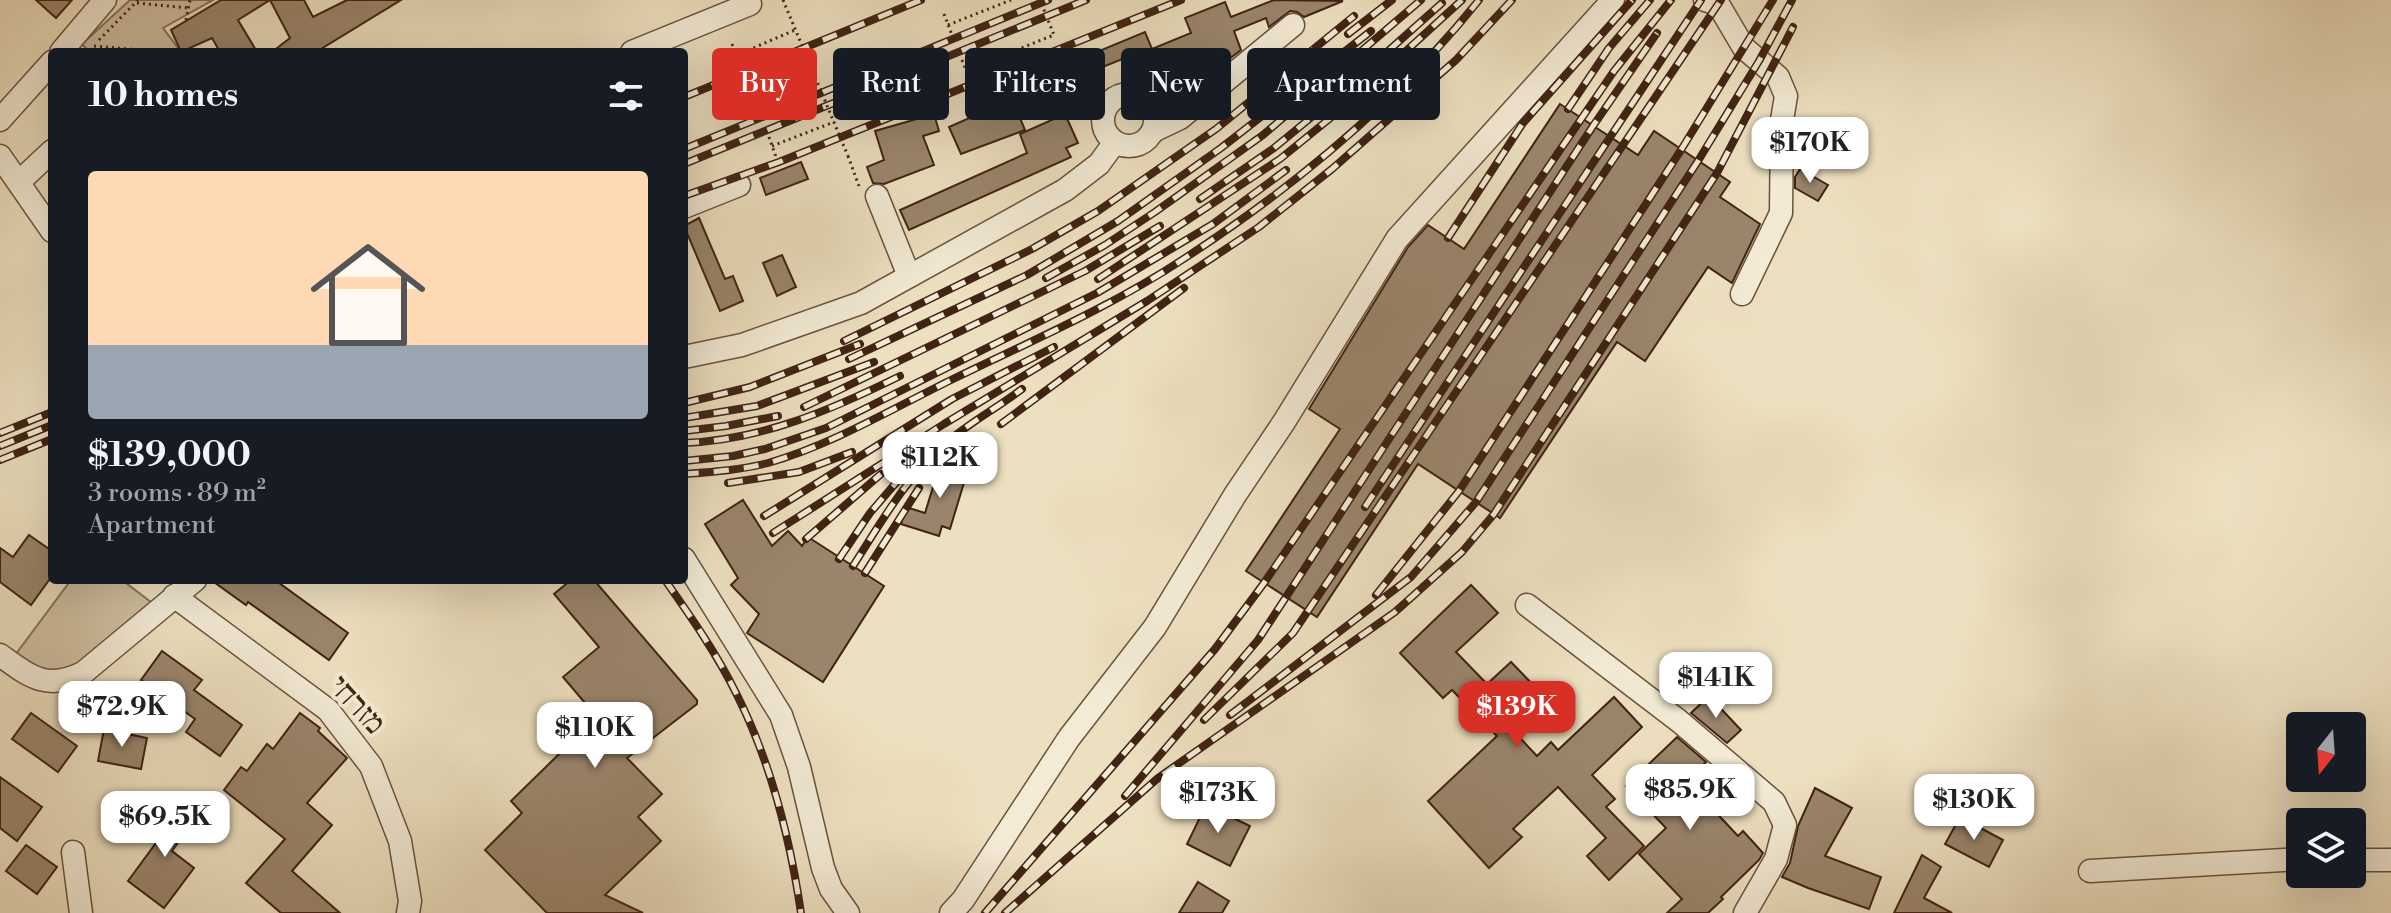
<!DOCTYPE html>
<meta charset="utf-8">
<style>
:root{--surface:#171b24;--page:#20242c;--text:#f1f3f6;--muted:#9ea1a6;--accent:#d93025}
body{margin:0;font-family:"Libre Bodoni","Frank Ruhl Libre",serif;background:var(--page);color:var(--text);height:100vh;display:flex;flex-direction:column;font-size:30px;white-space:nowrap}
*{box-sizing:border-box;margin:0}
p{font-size:26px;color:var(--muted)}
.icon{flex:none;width:44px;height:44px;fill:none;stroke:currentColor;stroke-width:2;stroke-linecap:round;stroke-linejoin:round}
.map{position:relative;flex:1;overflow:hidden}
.drawer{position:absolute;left:48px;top:48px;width:640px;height:536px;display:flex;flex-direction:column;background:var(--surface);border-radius:8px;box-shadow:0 8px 32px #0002}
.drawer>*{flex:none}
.banner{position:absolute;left:712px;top:48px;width:760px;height:72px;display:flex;gap:16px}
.needle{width:52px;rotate:197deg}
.controls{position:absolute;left:2286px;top:712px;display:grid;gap:16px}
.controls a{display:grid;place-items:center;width:80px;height:80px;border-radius:8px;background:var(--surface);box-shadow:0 8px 32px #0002;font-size:40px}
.price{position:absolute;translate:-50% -68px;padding:0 18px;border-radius:16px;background:#fff;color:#222;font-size:26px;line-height:52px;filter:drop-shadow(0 2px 4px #0008)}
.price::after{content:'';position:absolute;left:50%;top:48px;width:24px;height:18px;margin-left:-12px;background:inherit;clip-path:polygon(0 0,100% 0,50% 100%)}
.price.selected{background:var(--accent);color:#fff}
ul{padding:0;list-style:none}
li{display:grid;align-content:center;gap:16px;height:424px;padding:0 40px}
li span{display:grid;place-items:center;height:248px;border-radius:8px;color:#555}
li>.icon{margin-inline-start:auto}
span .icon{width:144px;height:144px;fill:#fffc;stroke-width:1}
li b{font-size:34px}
h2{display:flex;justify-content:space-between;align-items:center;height:96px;padding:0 40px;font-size:34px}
.chip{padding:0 28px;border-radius:8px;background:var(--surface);box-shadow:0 8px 32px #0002;font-size:28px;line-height:72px}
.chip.selected{background:var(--accent);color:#fff}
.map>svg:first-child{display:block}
.green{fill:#d0c0a2;stroke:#88725a;stroke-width:2}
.building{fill:#9a856c;stroke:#402312;stroke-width:2}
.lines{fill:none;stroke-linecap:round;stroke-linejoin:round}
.minor-casing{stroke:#6b523e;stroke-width:25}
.path{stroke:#402312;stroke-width:3;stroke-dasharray:2 4;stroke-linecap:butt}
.minor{stroke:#f3ebd6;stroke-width:22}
.rail-casing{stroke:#402312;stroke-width:8}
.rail{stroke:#f3ebd6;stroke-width:5;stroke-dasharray:15;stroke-linecap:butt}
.path-bridge{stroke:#402312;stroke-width:3;stroke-dasharray:2 4;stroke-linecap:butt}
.labels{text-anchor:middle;stroke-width:8;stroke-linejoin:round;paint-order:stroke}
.street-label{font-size:32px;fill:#402312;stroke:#f3ebd6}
</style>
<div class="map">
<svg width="2391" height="913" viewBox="0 0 2391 913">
<rect width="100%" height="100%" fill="#ede0c0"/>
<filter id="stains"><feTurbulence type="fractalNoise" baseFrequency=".0025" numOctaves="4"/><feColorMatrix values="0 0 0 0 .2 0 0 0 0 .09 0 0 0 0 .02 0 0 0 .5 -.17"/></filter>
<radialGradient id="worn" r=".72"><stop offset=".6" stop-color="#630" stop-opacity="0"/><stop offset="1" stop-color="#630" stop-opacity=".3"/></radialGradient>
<g class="green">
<path d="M130,0H213L163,28L181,52H89L82,44Z"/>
<path d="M71,580H122L160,609L69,680L10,662Z"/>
</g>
<g class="building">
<path d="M36,0H72L56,18Z"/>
<path d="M221,0H270L238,20L257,52H220L212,38L181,52L171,30Z"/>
<path d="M270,0H304L313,17L347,0H401L316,52H272L290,38Z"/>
<path d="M1274,0L1343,1L1304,17L1297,12L1290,11L1269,27L1266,18L1234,31L1241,50L1225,62L1152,92L1137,53L1093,71L1087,56L1145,32L1152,49L1191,33L1185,18L1225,2L1231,17Z"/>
<path d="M1012,99L1025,130L961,154L949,127Z"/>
<path d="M1560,104L1638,155L1654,131L1730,182L1720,197L1760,224L1732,283L1708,267L1645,361L1617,342L1500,518L1418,464L1317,617L1246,571L1340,429L1309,409L1408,247L1428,225L1464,249Z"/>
<path d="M934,114L939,131L923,136L934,165L884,184L873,183L867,167L884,160L875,131Z"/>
<path d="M1065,114L1078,143L1066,148L1071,157L909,230L900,210L1027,153L1020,134Z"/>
<path d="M801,162L808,179L766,195L760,178Z"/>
<path d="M1800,169L1828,185L1818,201L1795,188V177Z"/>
<path d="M699,218L725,279L733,276L743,301L720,311L684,226Z"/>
<path d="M782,255L796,287L777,296L763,263Z"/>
<path d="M942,458L969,466L950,529L942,526L939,536L901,524L906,507L925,513Z"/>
<path d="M743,500L772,546L788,531L802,546L808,537L884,586L823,682L747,633L759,614L731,585L738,578L705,524Z"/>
<path d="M29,535L52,551V576L31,605L0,582V548L13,557Z"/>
<path d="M211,580H275L348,633L329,660L248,602L246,605Z"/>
<path d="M571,580H594L697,700V704L627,758L662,794L638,817L661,841L605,895L643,913H547L485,850L522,813L511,801L597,717L563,677L599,647L554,594Z"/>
<path d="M1471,585L1498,613L1456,652L1487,684L1511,662L1539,691L1505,722L1537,756L1551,742L1558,750L1614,697L1642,727L1592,775L1615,799L1606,807L1644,846L1609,880L1587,856L1606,838L1558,787L1513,829L1522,837L1489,868L1428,801L1497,736L1452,690L1443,698L1400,653Z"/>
<path d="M162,651L202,680L194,690L242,725L220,756L186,732L195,719L141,680Z"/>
<path d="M1709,696L1741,730L1727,743L1691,713Z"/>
<path d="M31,713L77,746L58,772L12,739Z"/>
<path d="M300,713L320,728L318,731L347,758L307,803L332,825L292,871L340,913H281L246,883L285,839L224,790L241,767L247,771L267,744L273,749Z"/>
<path d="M104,729L147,738L141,769L98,761Z"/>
<path d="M1677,737L1706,762L1702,766L1710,774L1694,789L1738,836L1743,831L1763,853L1759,860L1721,897L1723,899L1708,913H1667L1682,899L1639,854L1666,828L1626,786Z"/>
<path d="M0,777L42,807L17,841L0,828Z"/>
<path d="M1815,788L1852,808L1825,856L1881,877L1869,909L1808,888L1782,877L1790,863L1798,826Z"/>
<path d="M170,802L194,820L172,851L194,868L164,908L128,881L164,832L154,824Z"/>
<path d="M1206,805L1250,826L1230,866L1187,844Z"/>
<path d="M1960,817L2003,840L1989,867L1945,844Z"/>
<path d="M26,845L57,867L37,894L6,871Z"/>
<path d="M1922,855L1941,867L1924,898L1952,913H1894Z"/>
<path d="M1198,882L1229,901L1222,913H1179Z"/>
</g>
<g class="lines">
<g class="minor-casing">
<g id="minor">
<path d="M1705,0L1718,4L1744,48L1778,77L1786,96L1782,120L1781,213L1742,294"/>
<path d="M61,52L105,0"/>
<path d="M632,52L750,4"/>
<circle cx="1129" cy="120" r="26"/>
<path d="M0,120L52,62"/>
<path d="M1153,131L1180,118L1293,25"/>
<path d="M0,156L52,231"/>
<path d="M20,181L52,151"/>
<path d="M877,196L909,276"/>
<path d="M684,207L739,185"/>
<path d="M684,357L742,345L861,303L1065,190L1099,164L1115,142"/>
<path d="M684,559L781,715L799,767L823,868L831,889L848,913"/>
<path d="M174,596L328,710L371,766L400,841L410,901L408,913"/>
<path d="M1527,605L1679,721L1774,802L1785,825L1776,859L1745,913"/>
<path d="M0,655C29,676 46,691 83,673L195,580"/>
<path d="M73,852L81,913"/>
<path d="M2352,860H2391"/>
<path d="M2090,871L2300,859"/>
<path d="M951,913L963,900L1069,738L1155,627L1235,495L1284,422L1397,239L1613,0"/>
</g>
</g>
<g class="path">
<path d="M137,3L189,8"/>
<path d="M944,14L952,35"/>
<path d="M186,20L190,0"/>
<path d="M948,25L1011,0"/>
<path d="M99,40L138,0"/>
<path d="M732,44L742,67"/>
<path d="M94,46L162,52"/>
<path d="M737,55L795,30"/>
<path d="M962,60L970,80"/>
<path d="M966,70L1054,35L1040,0"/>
<path d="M752,92L760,113"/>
<path d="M756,103L815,77"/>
<path d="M769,137L776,157"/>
<path d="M772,146L834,122"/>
<path d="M848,156L859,186"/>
</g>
<use href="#minor" class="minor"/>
<g class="rail-casing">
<g id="rail">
<path d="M1348,34L1392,0"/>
<path d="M684,97L921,0"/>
<path d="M1568,109L1609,48L1650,0"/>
<path d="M684,149L1048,0"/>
<path d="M684,164L1086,0"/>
<path d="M684,196L779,162L1181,0"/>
<path d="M1200,199L1274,148L1342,92L1442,3"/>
<path d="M1448,238L1523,123L1632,0"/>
<path d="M1046,278L1105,245L1155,212L1263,135L1421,0"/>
<path d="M1098,279L1280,159L1350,102L1462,0"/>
<path d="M844,341L1032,249L1098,211L1216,129L1354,16"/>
<path d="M849,359L1027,275L1118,221L1221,148L1371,31"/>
<path d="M684,403L750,387L860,344"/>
<path d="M804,407L1085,271L1160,226"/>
<path d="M684,418L757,406L874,362"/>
<path d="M1001,424L1184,288"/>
<path d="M684,431L726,426L778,416"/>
<path d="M0,433L52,412"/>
<path d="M684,443C762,440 831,410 900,376"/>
<path d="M0,446L52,425"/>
<path d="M0,460L52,439"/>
<path d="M684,461L733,456L765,449L826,428L1097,293L1213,224L1286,170"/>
<path d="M684,474C711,472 741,470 768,463C831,445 890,410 949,381C1029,342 1111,307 1185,258C1294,187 1397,102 1479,0"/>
<path d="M728,483L799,472L852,452"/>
<path d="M1365,507L1701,0"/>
<path d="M764,516L952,399L1054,347"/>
<path d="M773,533L944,424L1147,301L1259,227L1332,169L1456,60L1512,0"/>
<path d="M806,539L881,474"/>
<path d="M839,559L870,513L932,441"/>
<path d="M853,566C880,524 907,476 946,443C969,423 997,408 1022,389"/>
<path d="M865,573L919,488"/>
<path d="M665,580C691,617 717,654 737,695C771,763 790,838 801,913"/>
<path d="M1376,595L1459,491L1681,150L1773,0"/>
<path d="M1230,715L1411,577L1476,502L1698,161L1759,61L1792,0"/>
<path d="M1204,720L1293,633L1721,0"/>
<path d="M1125,796L1258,640L1593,126L1657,33"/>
<path d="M985,913L1215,649L1264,583L1614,71L1671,0"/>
<path d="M1005,913L1158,778L1395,612L1462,552L1494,514L1717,173L1793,27"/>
</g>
</g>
<use href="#rail" class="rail"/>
<path class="path-bridge" d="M783,0L848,156"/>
</g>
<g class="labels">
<g class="street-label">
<text transform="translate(358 704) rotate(47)" y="11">מזרחי</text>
</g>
</g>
<rect width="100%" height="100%" filter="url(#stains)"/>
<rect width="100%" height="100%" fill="url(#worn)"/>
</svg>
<div class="controls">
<a><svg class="needle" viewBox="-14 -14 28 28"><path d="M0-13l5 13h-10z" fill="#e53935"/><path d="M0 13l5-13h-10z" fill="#9ea1a6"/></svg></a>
<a><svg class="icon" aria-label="layers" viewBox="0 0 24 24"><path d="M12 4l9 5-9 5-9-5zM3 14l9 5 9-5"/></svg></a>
</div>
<b class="price" style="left:1810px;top:185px">$170K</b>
<b class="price" style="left:940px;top:500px">$112K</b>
<b class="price" style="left:1716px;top:720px">$141K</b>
<b class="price" style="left:122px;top:749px">$72.9K</b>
<b class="price selected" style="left:1517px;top:749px">$139K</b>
<b class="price" style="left:595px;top:770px">$110K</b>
<b class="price" style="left:1690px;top:832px">$85.9K</b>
<b class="price" style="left:1218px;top:835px">$173K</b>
<b class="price" style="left:1974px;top:842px">$130K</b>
<b class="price" style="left:165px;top:859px">$69.5K</b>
<div class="banner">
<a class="chip selected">Buy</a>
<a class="chip">Rent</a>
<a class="chip">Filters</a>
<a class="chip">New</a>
<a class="chip">Apartment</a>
</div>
<section class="drawer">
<h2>10 homes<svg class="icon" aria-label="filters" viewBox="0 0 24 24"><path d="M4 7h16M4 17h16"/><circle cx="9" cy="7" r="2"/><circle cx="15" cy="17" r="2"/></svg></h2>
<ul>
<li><span style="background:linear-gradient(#ffd9b3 70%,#9aa5b1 0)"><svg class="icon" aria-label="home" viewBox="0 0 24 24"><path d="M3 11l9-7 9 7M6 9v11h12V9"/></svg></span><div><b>$139,000</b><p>3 rooms · 89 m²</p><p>Apartment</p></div></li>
</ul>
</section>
</div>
